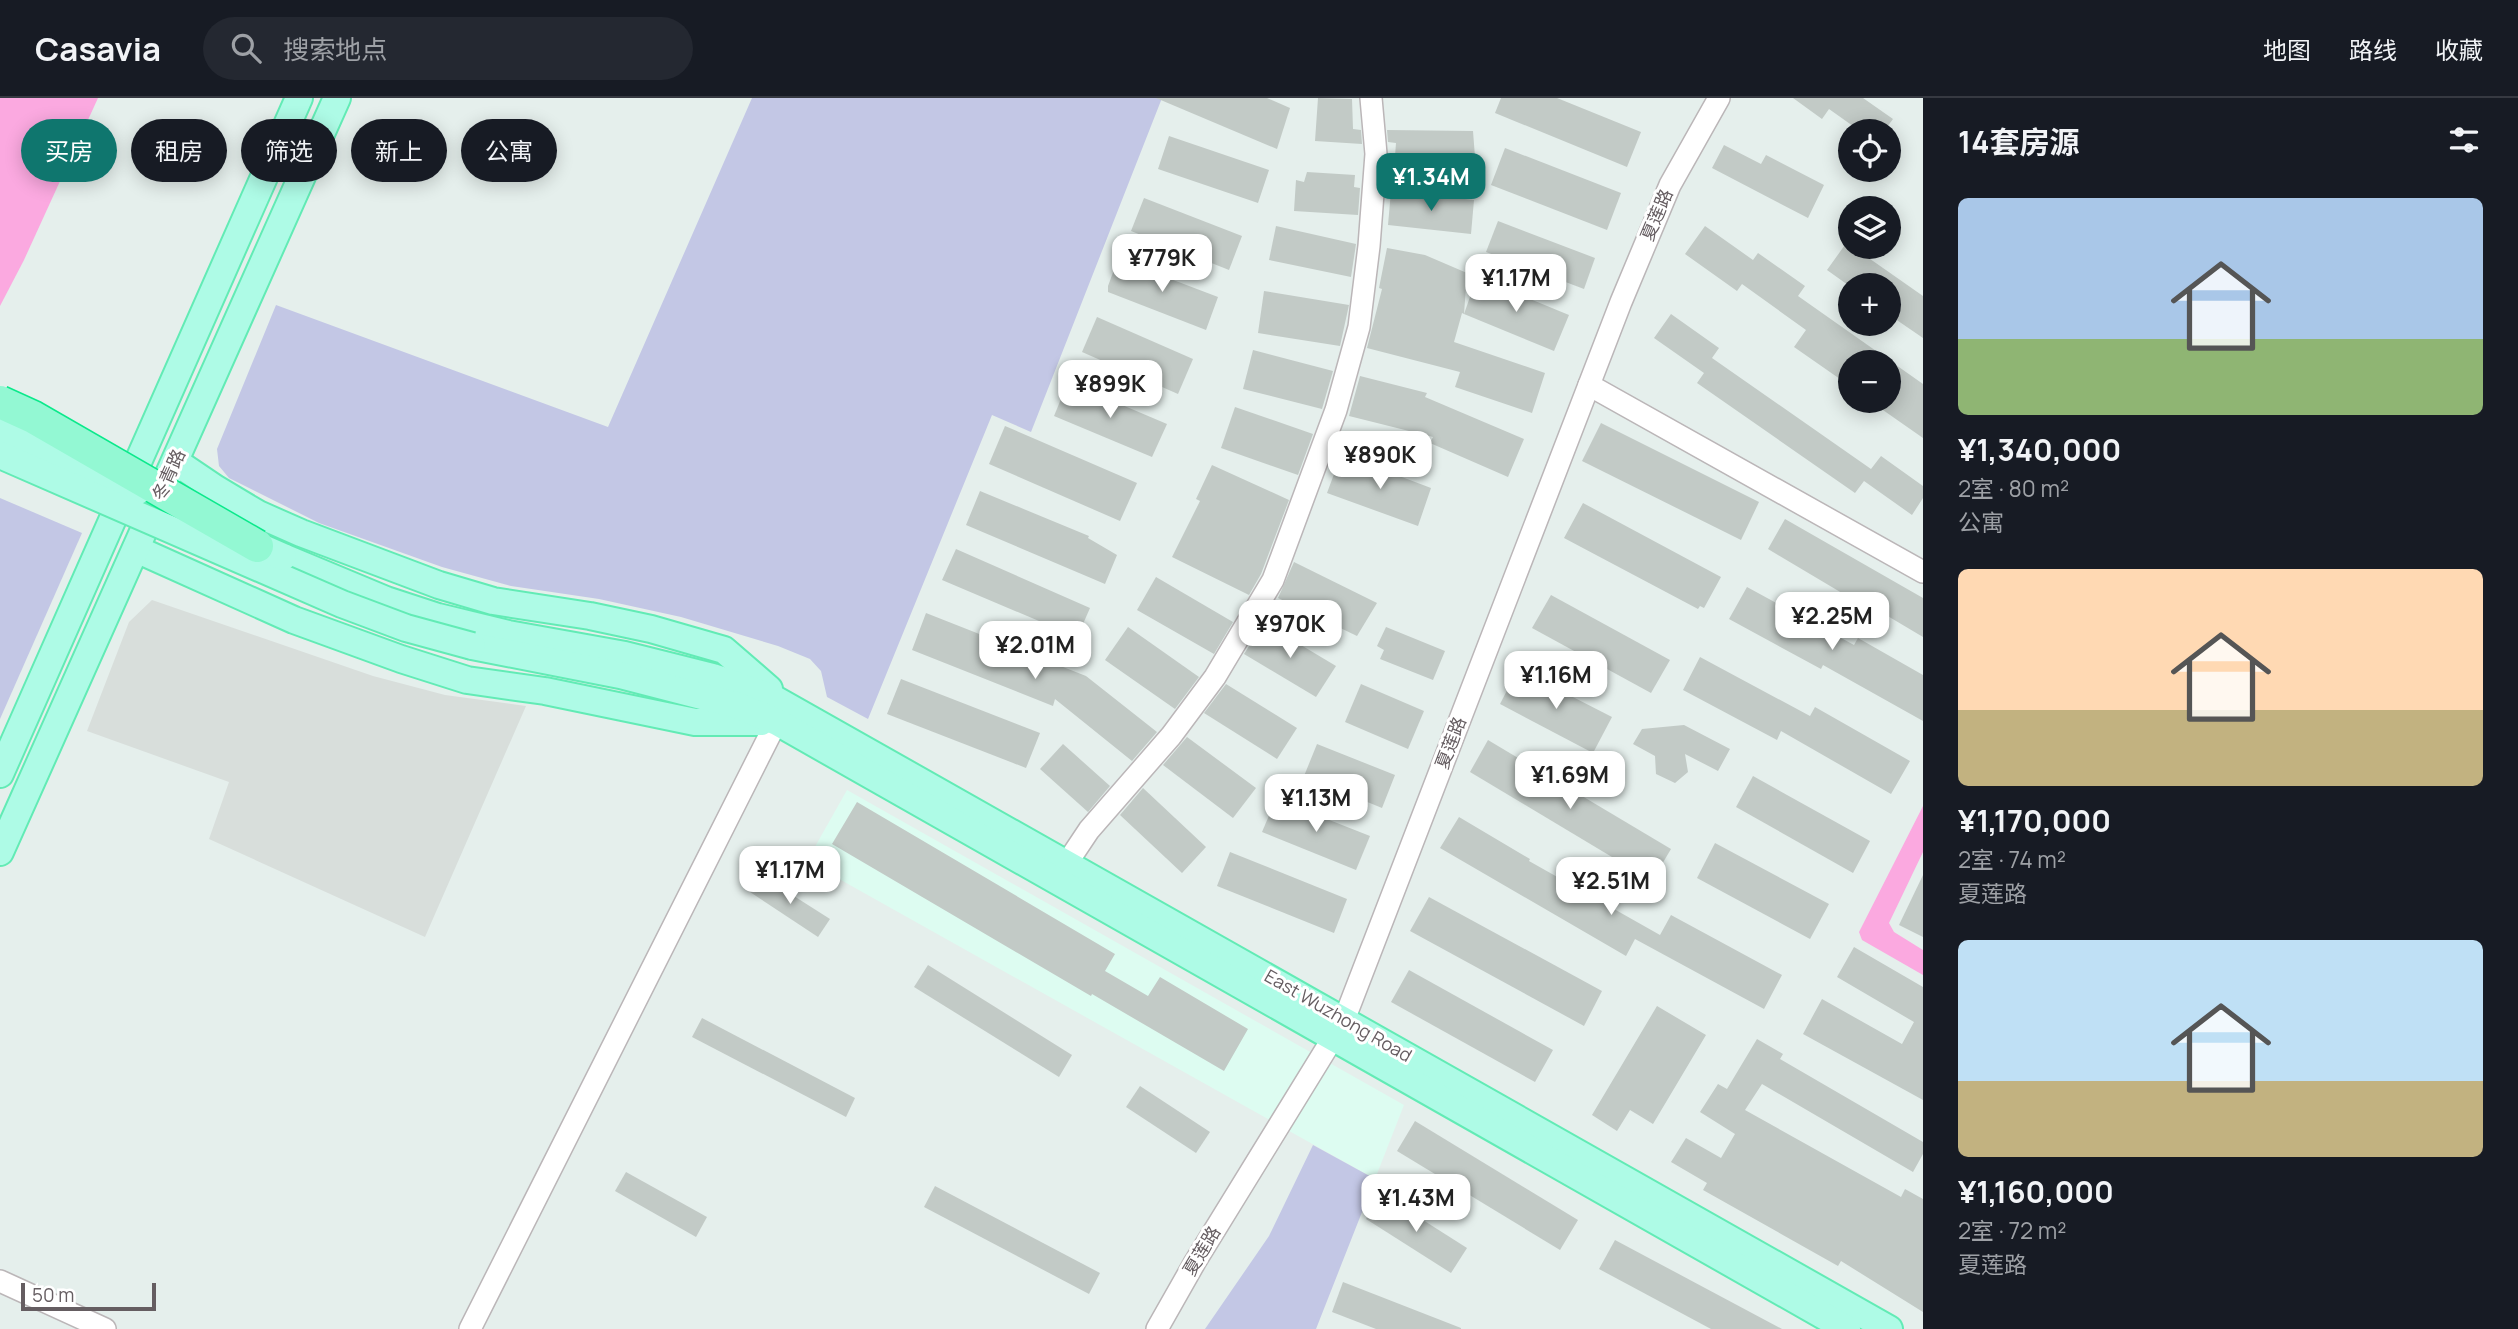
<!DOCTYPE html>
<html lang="zh">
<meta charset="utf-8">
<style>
:root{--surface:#171b24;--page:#242831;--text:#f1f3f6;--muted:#9ea1a6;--line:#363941;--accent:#0f766e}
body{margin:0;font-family:Manrope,"Noto Sans SC",sans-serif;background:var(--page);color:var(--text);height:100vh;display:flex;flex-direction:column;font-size:26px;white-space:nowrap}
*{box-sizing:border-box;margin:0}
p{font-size:23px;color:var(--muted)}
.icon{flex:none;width:38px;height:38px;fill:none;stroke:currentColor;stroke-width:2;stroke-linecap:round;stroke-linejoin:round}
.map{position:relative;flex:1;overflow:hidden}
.panel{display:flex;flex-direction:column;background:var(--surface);width:595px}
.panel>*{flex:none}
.banner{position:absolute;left:21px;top:21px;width:665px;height:63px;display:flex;gap:14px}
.fabs{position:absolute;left:1838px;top:21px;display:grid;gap:14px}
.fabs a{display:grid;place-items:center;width:63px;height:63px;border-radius:50%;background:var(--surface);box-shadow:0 4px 18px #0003;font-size:35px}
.scale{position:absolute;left:21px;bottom:18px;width:135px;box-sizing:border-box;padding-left:7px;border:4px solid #655d61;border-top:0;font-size:19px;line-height:24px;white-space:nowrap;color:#655d61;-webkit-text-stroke:5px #fff;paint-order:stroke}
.price{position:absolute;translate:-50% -60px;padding:0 16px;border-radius:14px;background:#fff;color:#222;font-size:23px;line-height:46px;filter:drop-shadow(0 2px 4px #0008)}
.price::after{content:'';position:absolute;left:50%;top:42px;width:21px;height:16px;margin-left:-10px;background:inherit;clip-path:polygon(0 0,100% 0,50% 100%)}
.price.selected{background:var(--accent);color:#fff}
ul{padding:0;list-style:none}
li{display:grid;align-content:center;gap:14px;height:371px;padding:0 35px}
li span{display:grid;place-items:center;height:217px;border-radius:10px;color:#555}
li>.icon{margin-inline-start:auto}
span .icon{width:126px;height:126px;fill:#fffc;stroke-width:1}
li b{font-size:30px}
h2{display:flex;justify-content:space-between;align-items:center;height:84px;padding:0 35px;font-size:30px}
.pill{padding:0 24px;border-radius:32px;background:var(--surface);box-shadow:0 4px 18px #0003;font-size:24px;line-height:63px}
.pill.selected{background:var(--accent);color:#fff}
header{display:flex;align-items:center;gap:42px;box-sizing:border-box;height:98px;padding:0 35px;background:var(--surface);border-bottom:2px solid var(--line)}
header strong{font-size:33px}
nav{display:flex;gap:38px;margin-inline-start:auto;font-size:24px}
.search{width:490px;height:63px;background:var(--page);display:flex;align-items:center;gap:18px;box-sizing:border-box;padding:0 24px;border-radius:38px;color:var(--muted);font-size:26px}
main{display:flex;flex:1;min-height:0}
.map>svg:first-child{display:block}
.commercial{fill:#ddfcf1}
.industrial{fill:#d8dedb}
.green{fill:#c3c7e5}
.water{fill:#fba9e0}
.building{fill:#c2cac6}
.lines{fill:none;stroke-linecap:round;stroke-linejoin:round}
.minor-casing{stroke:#bbb6b8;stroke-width:24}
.major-casing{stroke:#62ebb5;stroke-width:30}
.minor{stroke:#fff;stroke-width:21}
.major{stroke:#aefbe6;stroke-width:26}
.major-bridge-casing{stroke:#62ebb5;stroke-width:30;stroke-linecap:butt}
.highway-bridge-casing{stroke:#0be98b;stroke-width:35;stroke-linecap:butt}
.major-bridge{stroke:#aefbe6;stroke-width:26}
.highway-bridge{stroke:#93f8d3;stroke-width:32}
.labels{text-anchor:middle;stroke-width:6;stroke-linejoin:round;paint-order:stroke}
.street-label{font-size:18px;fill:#655d61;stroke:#fff}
</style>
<header>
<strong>Casavia</strong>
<div class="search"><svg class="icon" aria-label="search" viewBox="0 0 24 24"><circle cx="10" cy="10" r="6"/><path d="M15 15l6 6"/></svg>搜索地点</div>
<nav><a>地图</a><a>路线</a><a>收藏</a></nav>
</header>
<main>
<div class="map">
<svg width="1923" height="1231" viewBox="0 0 1923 1231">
<rect width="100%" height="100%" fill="#e5efec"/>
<path class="commercial" d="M847,692L1404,1007L1375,1081L807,763Z"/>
<path class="industrial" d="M152,502L373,578L445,597L526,608L425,839L209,741L229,684L87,633L129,524Z"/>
<g class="green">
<path d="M752,0H1162L1031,334L992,317L868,621L827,599L821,573L810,561L778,548L681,519L599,501L511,488L442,469L319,425L229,380L219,368L217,351L276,207L608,329Z"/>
<path d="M0,400L82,435L0,621Z"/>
<path d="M1313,1047L1375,1081L1316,1231H1205L1269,1138Z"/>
</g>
<g class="water">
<path d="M0,0H98L24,162L0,208Z"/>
<path d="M1923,708V754L1889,825L1894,834L1923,852V877L1862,842L1859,834Z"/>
</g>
<g class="building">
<path d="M1156,0H1267L1290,10L1277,51Z"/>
<path d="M1318,0L1352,1L1353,31L1361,32L1362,46L1315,43Z"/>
<path d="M1501,0H1557L1641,34L1627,69L1495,15Z"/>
<path d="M1793,0H1863L1893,21L1884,33H1860L1829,11L1822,21Z"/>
<path d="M1387,32L1473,33L1476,72L1394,71L1396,45L1388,44Z"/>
<path d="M1169,38L1269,72L1258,105L1158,71Z"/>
<path d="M1724,47L1761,66L1766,57L1824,87L1808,120L1712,70Z"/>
<path d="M1505,50L1621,95L1607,132L1491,87Z"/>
<path d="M1307,74L1355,77L1354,89L1360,90L1358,117L1294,113L1296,82L1304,84Z"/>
<path d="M1391,93L1474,102L1471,136L1388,127Z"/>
<path d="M1144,100L1242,138L1229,172L1131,133Z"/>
<path d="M1498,123L1595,160L1584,191L1486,154Z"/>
<path d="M1276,128L1356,146L1351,179L1269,162Z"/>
<path d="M1705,128L1753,162L1758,155L1805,188L1798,198L1923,286V340L1870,303H1888V264H1850V288L1794,249L1806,232L1742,186L1737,193L1685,156Z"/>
<path d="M1847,144L1850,149H1853L1923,198V240L1888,216V187H1848L1827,172Z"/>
<path d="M1387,150L1425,157L1467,175L1464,216L1462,215L1454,244L1545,275L1532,315L1455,289L1460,274L1367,250L1382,191L1379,190Z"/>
<path d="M1118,161L1218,199L1206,232L1108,194V188Z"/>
<path d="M1477,179L1569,217L1554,253L1464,216Z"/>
<path d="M1264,193L1349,207L1340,248L1258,235Z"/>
<path d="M1671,216L1719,250L1712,260L1871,371L1881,358L1923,388V400L1912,417L1864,383L1855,395L1697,285L1704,275L1654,240Z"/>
<path d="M1097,219L1193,261L1178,296L1082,254Z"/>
<path d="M1253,252L1333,273L1322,311L1243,291Z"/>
<path d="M1360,278L1427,295L1425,299L1524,341L1508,379L1430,345L1433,339L1349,318Z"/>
<path d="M1068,284L1167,326L1152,359L1054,318Z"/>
<path d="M1235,309L1313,336L1298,377L1221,350Z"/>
<path d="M1601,325L1759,404L1741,442L1582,363Z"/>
<path d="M1005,328L1137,385L1120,423L989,366Z"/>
<path d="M1340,360L1369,371L1370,367L1431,390L1418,428L1327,395Z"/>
<path d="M1212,367L1289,402L1261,476L1249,497L1172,459L1200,403L1196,401Z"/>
<path d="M980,393L1089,438L1088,440L1117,457L1105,486L966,427Z"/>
<path d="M1583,405L1721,479L1704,510L1700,508L1698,511L1564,440Z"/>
<path d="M1785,421L1923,500V539L1854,498L1852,501L1768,451Z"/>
<path d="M956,451L1090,510L1076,542L1065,534L942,482Z"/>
<path d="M1294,464L1377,505L1357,538L1278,500Z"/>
<path d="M1156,479L1233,524L1214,556L1137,512Z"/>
<path d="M1747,489L1854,547L1858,540L1923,577V623L1823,567L1821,571L1729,521Z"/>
<path d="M1551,497L1670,562L1651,595L1532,530Z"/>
<path d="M926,515L1086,578L1157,634L1132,663L1055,601L1053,608L912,552Z"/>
<path d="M1264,525L1336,568L1316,599L1244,556Z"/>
<path d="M1128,529L1199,579L1175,611L1105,562Z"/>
<path d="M1386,529L1445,553L1433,582L1380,561L1384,552L1377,548Z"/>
<path d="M1700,559L1810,618L1815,609L1910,663L1891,696L1781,633L1777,642L1683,592Z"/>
<path d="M1518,571L1612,619L1593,655L1500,606Z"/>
<path d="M901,581L1040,635L1026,670L887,616Z"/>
<path d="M1226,586L1297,630L1277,661L1204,615Z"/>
<path d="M1361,586L1424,613L1408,651L1345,624Z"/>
<path d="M1684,627L1730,651L1718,673L1685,656L1688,674L1675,685L1656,676L1655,658L1633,646L1642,631Z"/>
<path d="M1187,639L1256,690L1233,720L1163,667Z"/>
<path d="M1488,642L1671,751L1652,783L1470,674Z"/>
<path d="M1063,646L1110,688L1088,714L1040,671Z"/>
<path d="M1317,646L1395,677L1382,710L1304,678Z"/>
<path d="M1753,678L1870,743L1853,775L1736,709Z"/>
<path d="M1143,690L1206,749L1182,775L1120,717Z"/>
<path d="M1276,701L1370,738L1356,772L1262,734Z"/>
<path d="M857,704L1115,856L1105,873L1148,898L1160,879L1248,931L1224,973L1092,896L1091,898L832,746Z"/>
<path d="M1459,719L1530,761L1529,763L1660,837L1671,817L1782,877L1764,911L1635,841L1626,858L1440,750Z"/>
<path d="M1715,745L1829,806L1810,841L1697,780Z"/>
<path d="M1230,754L1347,801L1334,835L1217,788Z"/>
<path d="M761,777L830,821L818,839L750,794Z"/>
<path d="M1923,777V839L1899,827Z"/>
<path d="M1429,799L1602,893L1584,928L1410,833Z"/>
<path d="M1854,849L1923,889V1002L1803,936L1822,901L1902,946L1914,924L1837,879Z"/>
<path d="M928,867L1072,957L1059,979L914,889Z"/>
<path d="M1409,872L1553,952L1535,984L1391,904Z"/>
<path d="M1657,908L1706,937L1653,1026L1630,1012L1617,1033L1592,1017Z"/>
<path d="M702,920L855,1000L846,1019L692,939Z"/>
<path d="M1757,941L1783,956L1780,961L1923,1044V1056L1913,1074L1762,986L1745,1012L1901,1099L1905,1091L1923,1101V1214L1841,1163L1838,1168L1703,1092L1707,1085L1671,1064L1686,1040L1721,1060L1735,1036L1700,1014L1718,986L1727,991Z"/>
<path d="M1140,988L1210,1034L1196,1055L1126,1009Z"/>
<path d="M1415,1023L1578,1122L1560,1152L1397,1053Z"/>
<path d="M626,1074L707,1119L696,1139L615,1093Z"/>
<path d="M935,1088L1100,1175L1089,1196L924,1109Z"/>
<path d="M1382,1096L1467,1150L1451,1175L1366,1121Z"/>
<path d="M1615,1142L1782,1231H1711L1599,1171Z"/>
<path d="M1343,1184L1461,1230V1231H1376L1332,1214Z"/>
</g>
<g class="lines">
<g class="minor-casing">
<g id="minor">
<path d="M1589,287L1923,474"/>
<path d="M1067,765L1089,732L1171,638L1215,579L1273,482L1336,312L1359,229L1369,148L1376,56L1371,0"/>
<path d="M0,1183L105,1231"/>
<path d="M470,1231L783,611"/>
<path d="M1157,1231L1195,1164L1344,922L1621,204L1670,87L1719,0"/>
</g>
</g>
<g class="major-casing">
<g id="major">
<path d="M176,364L216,391L258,416L301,435L439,487L493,503L590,518L651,531L724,552L769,591"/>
<path d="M136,451L294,522L401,561L467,582L545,593L695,624H761"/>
<path d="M283,459L386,502L438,519L508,536L625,557L713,579L771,599L1889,1231"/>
<path d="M472,548L620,577L736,607L777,624L1847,1231"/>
<path d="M0,676L299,0"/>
<path d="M0,754L337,0"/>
</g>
</g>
<use href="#minor" class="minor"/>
<use href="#major" class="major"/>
<g class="major-bridge-casing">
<g id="major-bridge">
<path d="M0,331L138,393"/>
<path d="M0,357L342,506L406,530L472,548"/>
<path d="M240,440L283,459"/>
</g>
</g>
<g class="highway-bridge-casing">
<path id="highway-bridge" d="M0,304L33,319L257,448"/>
</g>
<use href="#major-bridge" class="major-bridge"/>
<use href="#highway-bridge" class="highway-bridge"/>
</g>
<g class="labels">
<g class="street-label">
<text transform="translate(1657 117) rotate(-67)" y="6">夏莲路</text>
<text transform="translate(169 377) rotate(-66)" y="6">冬青路</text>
<text transform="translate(1451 645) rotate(-69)" y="6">夏莲路</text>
<text transform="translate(1338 918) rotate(30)" y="6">East Wuzhong Road</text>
<text transform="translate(1202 1153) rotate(-59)" y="6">夏莲路</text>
</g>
</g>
</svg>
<div class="fabs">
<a><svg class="icon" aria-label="locate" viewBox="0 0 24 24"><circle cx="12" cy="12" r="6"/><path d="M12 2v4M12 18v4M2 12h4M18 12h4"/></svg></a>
<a><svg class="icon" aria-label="layers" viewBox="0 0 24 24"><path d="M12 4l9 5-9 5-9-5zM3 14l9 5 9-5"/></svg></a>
<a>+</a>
<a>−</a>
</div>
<div class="scale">50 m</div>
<b class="price selected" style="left:1431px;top:115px">¥1.34M</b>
<b class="price" style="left:1162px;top:196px">¥779K</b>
<b class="price" style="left:1516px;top:216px">¥1.17M</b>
<b class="price" style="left:1110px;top:322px">¥899K</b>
<b class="price" style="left:1380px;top:393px">¥890K</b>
<b class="price" style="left:1832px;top:554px">¥2.25M</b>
<b class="price" style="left:1290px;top:562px">¥970K</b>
<b class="price" style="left:1035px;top:583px">¥2.01M</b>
<b class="price" style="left:1556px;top:613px">¥1.16M</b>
<b class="price" style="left:1570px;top:713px">¥1.69M</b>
<b class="price" style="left:1316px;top:736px">¥1.13M</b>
<b class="price" style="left:790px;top:808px">¥1.17M</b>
<b class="price" style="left:1611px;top:819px">¥2.51M</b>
<b class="price" style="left:1416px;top:1136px">¥1.43M</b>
<div class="banner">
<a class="pill selected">买房</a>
<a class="pill">租房</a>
<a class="pill">筛选</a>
<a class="pill">新上</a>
<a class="pill">公寓</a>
</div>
</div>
<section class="panel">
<h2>14套房源<svg class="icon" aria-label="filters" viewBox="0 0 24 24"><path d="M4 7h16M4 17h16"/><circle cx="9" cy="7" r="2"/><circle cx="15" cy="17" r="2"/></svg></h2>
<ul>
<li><span style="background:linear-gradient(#a9c7e8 65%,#8fb573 0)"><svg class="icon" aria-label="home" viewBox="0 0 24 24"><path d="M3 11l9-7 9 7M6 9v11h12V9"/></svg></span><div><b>¥1,340,000</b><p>2室 · 80 m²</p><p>公寓</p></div></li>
<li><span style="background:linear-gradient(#ffd9b3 65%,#c2b280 0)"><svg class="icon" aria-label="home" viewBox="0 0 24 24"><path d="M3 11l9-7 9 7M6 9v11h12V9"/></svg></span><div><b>¥1,170,000</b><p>2室 · 74 m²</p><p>夏莲路</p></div></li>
<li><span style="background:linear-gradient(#bfe0f5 65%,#c2b280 0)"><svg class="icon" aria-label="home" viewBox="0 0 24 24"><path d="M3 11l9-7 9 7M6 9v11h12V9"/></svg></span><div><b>¥1,160,000</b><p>2室 · 72 m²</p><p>夏莲路</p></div></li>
</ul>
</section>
</main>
